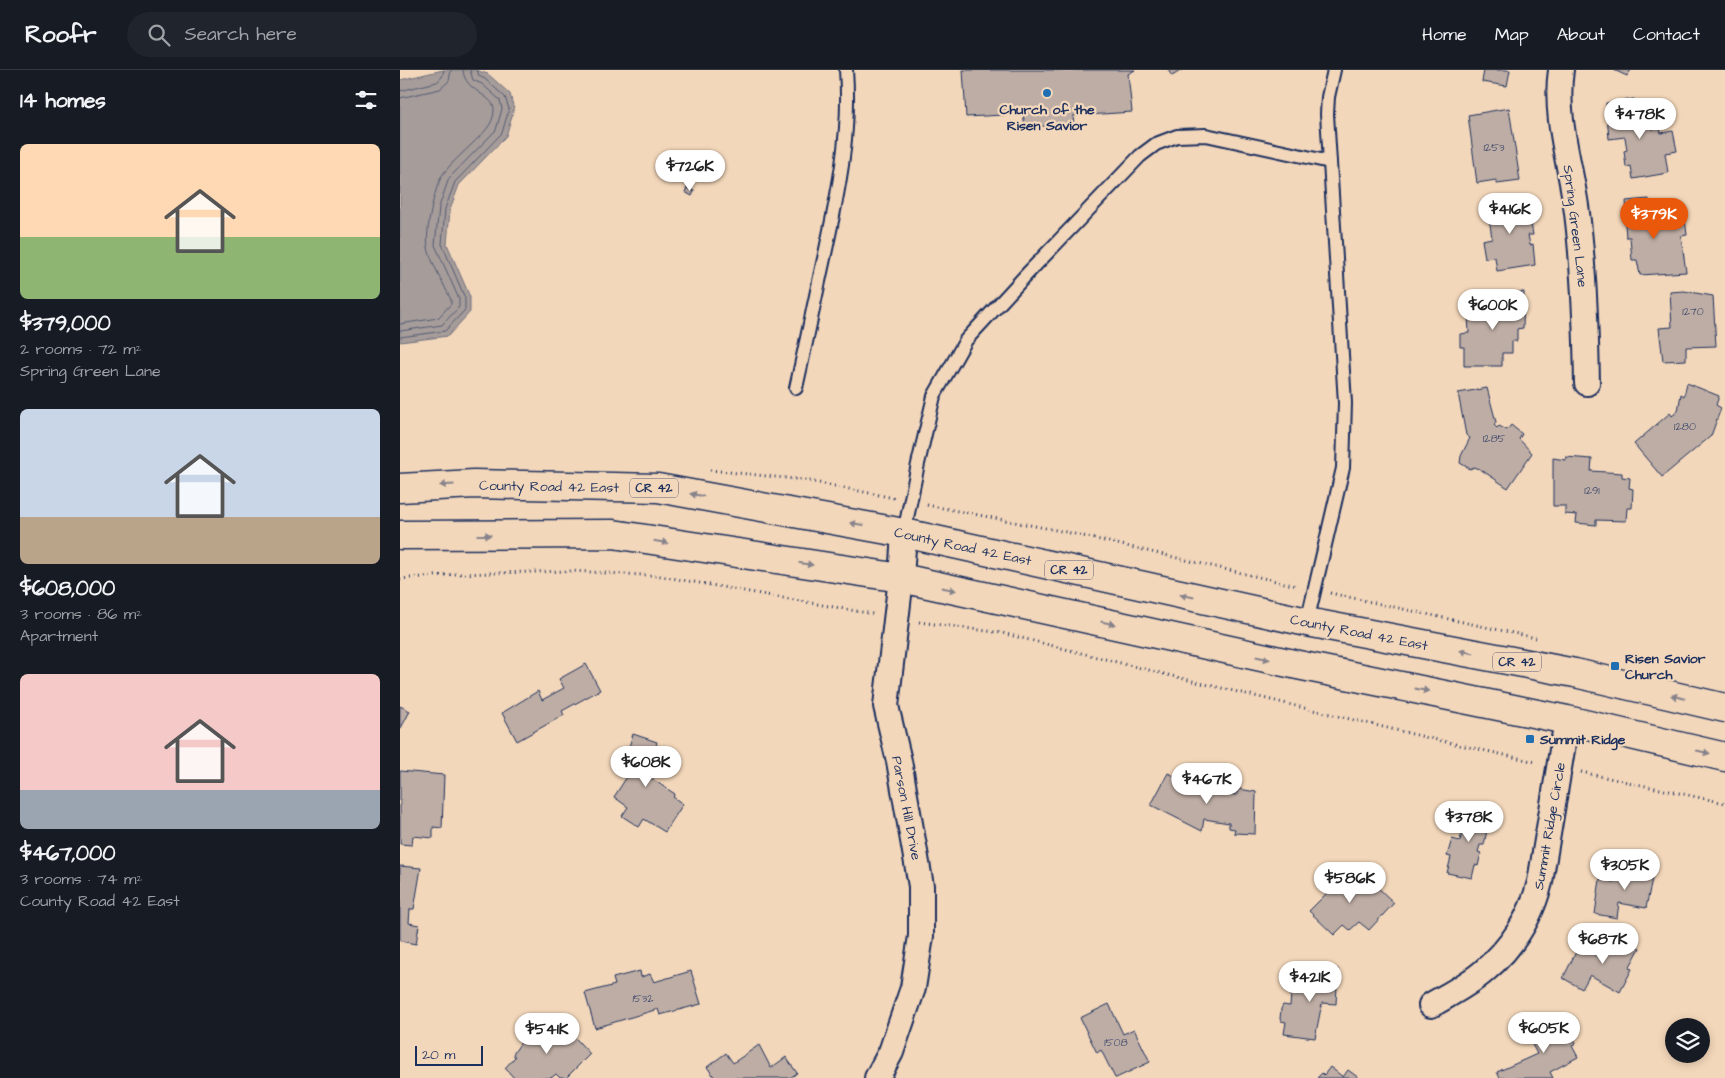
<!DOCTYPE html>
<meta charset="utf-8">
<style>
:root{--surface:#171b24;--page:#20242c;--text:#f1f3f6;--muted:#9ea1a6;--line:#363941;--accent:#ea580c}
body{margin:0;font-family:"Architects Daughter",sans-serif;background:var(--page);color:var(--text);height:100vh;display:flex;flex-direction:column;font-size:19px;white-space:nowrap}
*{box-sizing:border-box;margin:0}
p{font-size:16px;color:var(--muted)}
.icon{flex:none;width:28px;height:28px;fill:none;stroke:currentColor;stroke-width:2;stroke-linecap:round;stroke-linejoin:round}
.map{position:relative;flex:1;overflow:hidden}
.sheet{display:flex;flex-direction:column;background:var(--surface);width:400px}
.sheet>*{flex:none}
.controls{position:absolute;left:1265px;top:948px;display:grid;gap:10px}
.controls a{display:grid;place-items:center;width:45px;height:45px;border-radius:50%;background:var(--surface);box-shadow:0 2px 8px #0003;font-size:25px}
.scale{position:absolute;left:15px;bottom:12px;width:68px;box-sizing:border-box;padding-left:5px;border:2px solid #1b2f5e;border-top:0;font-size:14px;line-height:18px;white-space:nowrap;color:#1b2f5e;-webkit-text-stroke:4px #f3d7ba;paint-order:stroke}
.price{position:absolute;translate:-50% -42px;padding:0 11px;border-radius:18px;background:#fff;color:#222;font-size:16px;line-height:32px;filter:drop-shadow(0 1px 2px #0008)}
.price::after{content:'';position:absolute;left:50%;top:30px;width:15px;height:11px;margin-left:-8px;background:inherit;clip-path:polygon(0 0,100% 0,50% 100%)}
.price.on{background:var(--accent);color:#fff}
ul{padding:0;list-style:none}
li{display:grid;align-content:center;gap:10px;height:265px;padding:0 20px}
li span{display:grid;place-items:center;height:155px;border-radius:8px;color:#555}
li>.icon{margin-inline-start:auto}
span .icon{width:90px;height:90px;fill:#fffc;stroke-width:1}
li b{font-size:21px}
h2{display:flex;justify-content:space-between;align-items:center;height:60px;padding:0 20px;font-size:21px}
header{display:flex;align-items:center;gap:30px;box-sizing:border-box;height:70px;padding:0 25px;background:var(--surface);border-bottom:1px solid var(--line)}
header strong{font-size:24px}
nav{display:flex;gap:28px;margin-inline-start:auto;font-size:18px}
.search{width:350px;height:45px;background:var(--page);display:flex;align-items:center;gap:12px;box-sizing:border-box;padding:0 18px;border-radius:28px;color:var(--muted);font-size:19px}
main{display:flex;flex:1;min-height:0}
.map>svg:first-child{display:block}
.water{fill:#a69c99;stroke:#6e7081}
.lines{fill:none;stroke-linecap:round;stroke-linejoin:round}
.shore{stroke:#535b76;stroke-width:1}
.building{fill:#beada4;stroke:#1b2f5e}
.lane-casing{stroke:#1b2f5e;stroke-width:16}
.street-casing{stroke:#1b2f5e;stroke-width:28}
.highway-casing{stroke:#1b2f5e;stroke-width:31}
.path{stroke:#1b2f5e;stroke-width:3;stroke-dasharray:1 4;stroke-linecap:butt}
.lane{stroke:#f3d7ba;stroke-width:12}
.street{stroke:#f3d7ba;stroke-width:24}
.highway{stroke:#f3d7ba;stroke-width:28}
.oneway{fill:#87838c}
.poi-dot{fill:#1f6fb2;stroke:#f3d7ba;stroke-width:2}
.labels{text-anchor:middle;stroke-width:4.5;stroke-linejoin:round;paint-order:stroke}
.number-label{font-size:11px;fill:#444e70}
.shield{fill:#f3d7ba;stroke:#5c617a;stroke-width:1}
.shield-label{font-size:12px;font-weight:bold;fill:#1b2f5e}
.poi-label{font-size:14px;font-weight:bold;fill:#1b2f5e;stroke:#f3d7ba;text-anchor:start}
.street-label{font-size:14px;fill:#1b2f5e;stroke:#f3d7ba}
</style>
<header>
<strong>Roofr</strong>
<div class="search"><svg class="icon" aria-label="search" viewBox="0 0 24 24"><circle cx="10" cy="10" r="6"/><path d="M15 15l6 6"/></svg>Search here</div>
<nav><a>Home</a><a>Map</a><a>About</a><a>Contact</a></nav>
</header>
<main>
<section class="sheet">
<h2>14 homes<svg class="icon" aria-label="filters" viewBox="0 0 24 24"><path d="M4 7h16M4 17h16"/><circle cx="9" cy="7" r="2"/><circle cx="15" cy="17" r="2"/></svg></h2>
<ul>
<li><span style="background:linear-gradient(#ffd9b3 60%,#8fb573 0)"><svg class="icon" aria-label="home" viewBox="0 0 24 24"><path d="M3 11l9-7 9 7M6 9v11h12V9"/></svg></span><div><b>$379,000</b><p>2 rooms · 72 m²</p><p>Spring Green Lane</p></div></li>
<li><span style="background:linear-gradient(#c9d6e8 70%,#b9a48a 0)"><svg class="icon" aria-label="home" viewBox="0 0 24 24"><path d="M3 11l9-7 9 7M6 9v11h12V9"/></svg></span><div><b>$608,000</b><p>3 rooms · 86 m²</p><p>Apartment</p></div></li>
<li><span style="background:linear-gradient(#f6c9c9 75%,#9aa5b1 0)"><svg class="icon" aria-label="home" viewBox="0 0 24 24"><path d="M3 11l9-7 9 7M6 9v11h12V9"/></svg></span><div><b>$467,000</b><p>3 rooms · 74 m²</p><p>County Road 42 East</p></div></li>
</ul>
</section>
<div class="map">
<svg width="1325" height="1008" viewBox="0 0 1325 1008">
<rect width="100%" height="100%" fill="#f3d7ba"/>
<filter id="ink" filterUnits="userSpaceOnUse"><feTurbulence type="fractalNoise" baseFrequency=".02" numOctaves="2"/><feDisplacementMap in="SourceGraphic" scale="10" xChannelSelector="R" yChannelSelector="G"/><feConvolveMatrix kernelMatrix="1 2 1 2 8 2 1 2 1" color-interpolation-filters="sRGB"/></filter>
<g filter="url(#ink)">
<path class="water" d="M43,0H75L88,4L110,24L114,39L106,66L59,115L50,140L47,174L70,227V242L48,266L0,272V10Z"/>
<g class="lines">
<g class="shore">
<path d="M0,21L37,12L42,7L44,0"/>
<path d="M0,28L40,19L49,11L51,0"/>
<path d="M0,254L38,248L51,234V230C44,214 32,195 28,178C25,163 34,117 43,104C51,93 63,83 72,74C82,64 94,55 94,40C95,25 64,22 63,0"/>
<path d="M0,261L42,255L59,237V229L35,175L39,137L49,108L96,60L102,39L100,30L82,14L73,10L70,0"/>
<path d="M0,267L45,261L65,240V228L42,174L45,139L55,112L102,63L109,39L105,27L85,9L79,6L77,0"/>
</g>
</g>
<g class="building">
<path d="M563,0H735L728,4L732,42L673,46L674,56H625L623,44L566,47Z"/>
<path d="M768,0H782L772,6Z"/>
<path d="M1084,0H1110L1107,16L1082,12Z"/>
<path d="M1214,0H1231L1227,6Z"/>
<path d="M1234,29L1236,47L1249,45L1252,59L1260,58L1261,63L1273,61L1277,81L1265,83L1268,103L1233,109L1231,96L1226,97L1224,81L1227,80L1225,67L1209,69L1206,33Z"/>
<path d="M1109,38L1120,111L1097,114L1096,110L1077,113L1068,45Z"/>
<path d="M287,118L294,121L292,126L285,122Z"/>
<path d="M1127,128L1133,165H1128L1130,175L1133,174L1135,195L1097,201L1095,187L1085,188L1082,170L1092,168L1087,134Z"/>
<path d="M1249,129L1250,140L1259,139V151L1285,149L1287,165L1281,166L1286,202L1240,205L1237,190H1232L1230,167H1226L1224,141H1227L1226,131Z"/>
<path d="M1284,221L1313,226L1316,276L1286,277V290L1263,291L1259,258L1272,257L1270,222Z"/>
<path d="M1124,222L1123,258L1117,259V271H1112V283H1102V296H1064V277H1060V264L1069,263L1068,245H1073V241L1094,243V223Z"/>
<path d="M1287,313L1319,326L1316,335L1321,338L1311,366L1262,407L1234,374L1270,343L1272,346L1278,341L1281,324L1284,326Z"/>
<path d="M1087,318L1096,352L1094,355L1097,358L1099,356L1107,360L1111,355L1122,364L1119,369L1132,383L1108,418L1080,399L1074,397L1070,399L1060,393L1061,386L1070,368L1066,365L1058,323Z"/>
<path d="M1166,387L1192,389L1191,401L1222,403V407L1230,408L1229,418L1233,419L1232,438H1227L1226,451L1196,450V455L1176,453L1177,445L1165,444V436H1153V388L1166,390Z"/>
<path d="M186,594L200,620L162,641L164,645L117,671L102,643L138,621L142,630L164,618L159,609Z"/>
<path d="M0,636L10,641L0,660Z"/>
<path d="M233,664L257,672L249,707L275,724L273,727L283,734L265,762L244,749L239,757L222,746L228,737L214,727L230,702L222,699Z"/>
<path d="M0,701L44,705L42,758L33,757V768L13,766L12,775L0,774Z"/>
<path d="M768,703L806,721L836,725L839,719L856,722L855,764L834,763L835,759L829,758V753L804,749L802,761L751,735Z"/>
<path d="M1068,735L1091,740L1084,775H1080L1078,782L1081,783L1078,796L1075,795L1072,808L1047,803L1051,787L1047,786L1052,769L1060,771Z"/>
<path d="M1227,794L1254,799L1246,838L1219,833L1217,848L1195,844L1200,809L1214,812L1215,805L1225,806Z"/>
<path d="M0,796L21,798L14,839H10L9,853L19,855L16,874L0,871Z"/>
<path d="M940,796L964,819L972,812L994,833L969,860L959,852L950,860L944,855L934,865L909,841L935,815L928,808Z"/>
<path d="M1219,867L1240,878L1229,898L1232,899L1220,922L1190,905L1182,919L1163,908L1179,876L1199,887L1206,875L1212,878Z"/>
<path d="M913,897L938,899L936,934L922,933L915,968L884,964L886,952L881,951L880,949L881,939L883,935L890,936L892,912L911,914Z"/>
<path d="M240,901L241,907L250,904L254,912L291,901L301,934L260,945L258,939L195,958L185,923L215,915L213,908Z"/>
<path d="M709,934L723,964L734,959L750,992L716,1008H715L701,980L697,983L680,948Z"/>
<path d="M1156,950L1165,967L1171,964L1176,974L1172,976L1178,987L1150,1002L1153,1008H1100L1097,1002L1137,984L1127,965Z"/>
<path d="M135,954L140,966L151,956L159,966L167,959L190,984L166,1008H160L156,1004L151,1008H114L105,998L115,987L113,984L124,968L120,965Z"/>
<path d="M359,975L371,998L386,987L397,1003L390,1008H315L307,997L326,983L333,993Z"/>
<path d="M930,997L943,1007L948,1000L959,1008H917L922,1003L924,1005Z"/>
</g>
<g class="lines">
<g class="lane-casing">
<g id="lane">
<path d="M396,318C406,274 415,229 425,184C438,124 451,63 446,0"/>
<path d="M504,463L518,394L534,326L566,270L627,204L740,86L756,74L777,66L806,65L930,92"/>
<path d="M907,552L943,398L945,333L927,44L928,27L934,0"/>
</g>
</g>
<g class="street-casing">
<g id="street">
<path d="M1161,0C1154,48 1171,95 1177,143C1184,199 1186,256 1187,313"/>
<path d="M1031,935C1048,925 1068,915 1083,902C1112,878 1131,848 1140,812L1167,650"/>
<path d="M477,1008L491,982L513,918L521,866V816L499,691L486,636L501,508L504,463"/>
</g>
</g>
<g class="highway-casing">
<g id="highway">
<path d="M0,418L74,414L258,418L504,463L907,552L1175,603L1325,638"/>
<path d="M0,465L213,464L501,508L898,595L1167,650L1325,687"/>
</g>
</g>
<g class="path">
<path d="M310,400L404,410L494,428"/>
<path d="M527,435L666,462L897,516"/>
<path d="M0,509L56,504L171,501L260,506L473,544"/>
<path d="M930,523L1136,568"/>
<path d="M519,552L602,563L784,609L1033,669L1136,692"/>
<path d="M1181,702L1325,733"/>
</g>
<use href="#lane" class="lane"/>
<use href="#street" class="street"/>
<use href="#highway" class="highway"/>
</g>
<defs><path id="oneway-solid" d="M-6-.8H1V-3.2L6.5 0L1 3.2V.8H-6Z" transform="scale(1.25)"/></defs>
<g class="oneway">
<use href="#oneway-solid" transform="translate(47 415) rotate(177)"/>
<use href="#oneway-solid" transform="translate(297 425) rotate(-170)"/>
<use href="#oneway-solid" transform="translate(457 454) rotate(-170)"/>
<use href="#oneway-solid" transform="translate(84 465)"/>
<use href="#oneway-solid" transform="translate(261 472) rotate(9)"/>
<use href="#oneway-solid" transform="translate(406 494) rotate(9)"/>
<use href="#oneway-solid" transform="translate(549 519) rotate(12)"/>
<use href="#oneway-solid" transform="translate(787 526) rotate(-168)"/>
<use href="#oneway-solid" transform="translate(708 553) rotate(12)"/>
<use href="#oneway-solid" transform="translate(1067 582) rotate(-169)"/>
<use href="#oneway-solid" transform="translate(863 588) rotate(12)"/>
<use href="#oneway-solid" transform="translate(1022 620) rotate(11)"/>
<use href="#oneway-solid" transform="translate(1278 627) rotate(-167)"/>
<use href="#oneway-solid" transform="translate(1303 682) rotate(13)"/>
</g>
</g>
<g class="poi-dot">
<circle cx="647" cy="23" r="5"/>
<rect x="1210" y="591" width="10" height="10" rx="2.5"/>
<rect x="1125" y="664" width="10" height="10" rx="2.5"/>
</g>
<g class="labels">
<g class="number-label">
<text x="1094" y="81">1253</text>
<text x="1293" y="245">1270</text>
<text x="1285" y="360">1280</text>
<text x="1094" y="372">1285</text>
<text x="1192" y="424">1291</text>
<text x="243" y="932">1532</text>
<text x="716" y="976">1508</text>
</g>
<g class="shield">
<rect x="230" y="408.5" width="48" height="19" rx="4"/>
<rect x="645" y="490.5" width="48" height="19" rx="4"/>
<rect x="1093" y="582.5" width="48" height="19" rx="4"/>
</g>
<g class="shield-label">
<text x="254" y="422">CR 42</text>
<text x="669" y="504">CR 42</text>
<text x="1117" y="596">CR 42</text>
</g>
<g class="poi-label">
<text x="647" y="44" text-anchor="middle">Church of the<tspan x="647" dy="16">Risen Savior</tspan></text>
<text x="1225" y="593">Risen Savior<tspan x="1225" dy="16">Church</tspan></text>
<text x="1140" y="674">Summit Ridge</text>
</g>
<g class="street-label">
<text transform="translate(1176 156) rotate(83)" y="5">Spring Green Lane</text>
<text transform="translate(149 416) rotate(1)" y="5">County Road 42 East</text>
<text transform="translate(563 476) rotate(12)" y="5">County Road 42 East</text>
<text transform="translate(959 562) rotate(11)" y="5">County Road 42 East</text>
<text transform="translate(507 738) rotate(79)" y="5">Parson Hill Drive</text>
<text transform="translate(1149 756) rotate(-80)" y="5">Summit Ridge Circle</text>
</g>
</g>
</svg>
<div class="controls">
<a><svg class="icon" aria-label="layers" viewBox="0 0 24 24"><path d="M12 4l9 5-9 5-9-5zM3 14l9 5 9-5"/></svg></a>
</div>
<div class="scale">20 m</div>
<b class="price" style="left:1240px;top:70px">$478K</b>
<b class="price" style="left:290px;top:122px">$726K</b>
<b class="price" style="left:1110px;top:165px">$416K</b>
<b class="price on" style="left:1254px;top:170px">$379K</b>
<b class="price" style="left:1093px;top:261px">$600K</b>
<b class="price" style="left:246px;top:718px">$608K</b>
<b class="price" style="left:807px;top:735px">$467K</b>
<b class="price" style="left:1069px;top:773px">$378K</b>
<b class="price" style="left:1225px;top:821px">$305K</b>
<b class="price" style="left:950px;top:834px">$586K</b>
<b class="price" style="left:1203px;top:895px">$687K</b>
<b class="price" style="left:910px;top:933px">$421K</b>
<b class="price" style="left:1144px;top:984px">$605K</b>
<b class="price" style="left:147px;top:985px">$541K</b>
</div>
</main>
